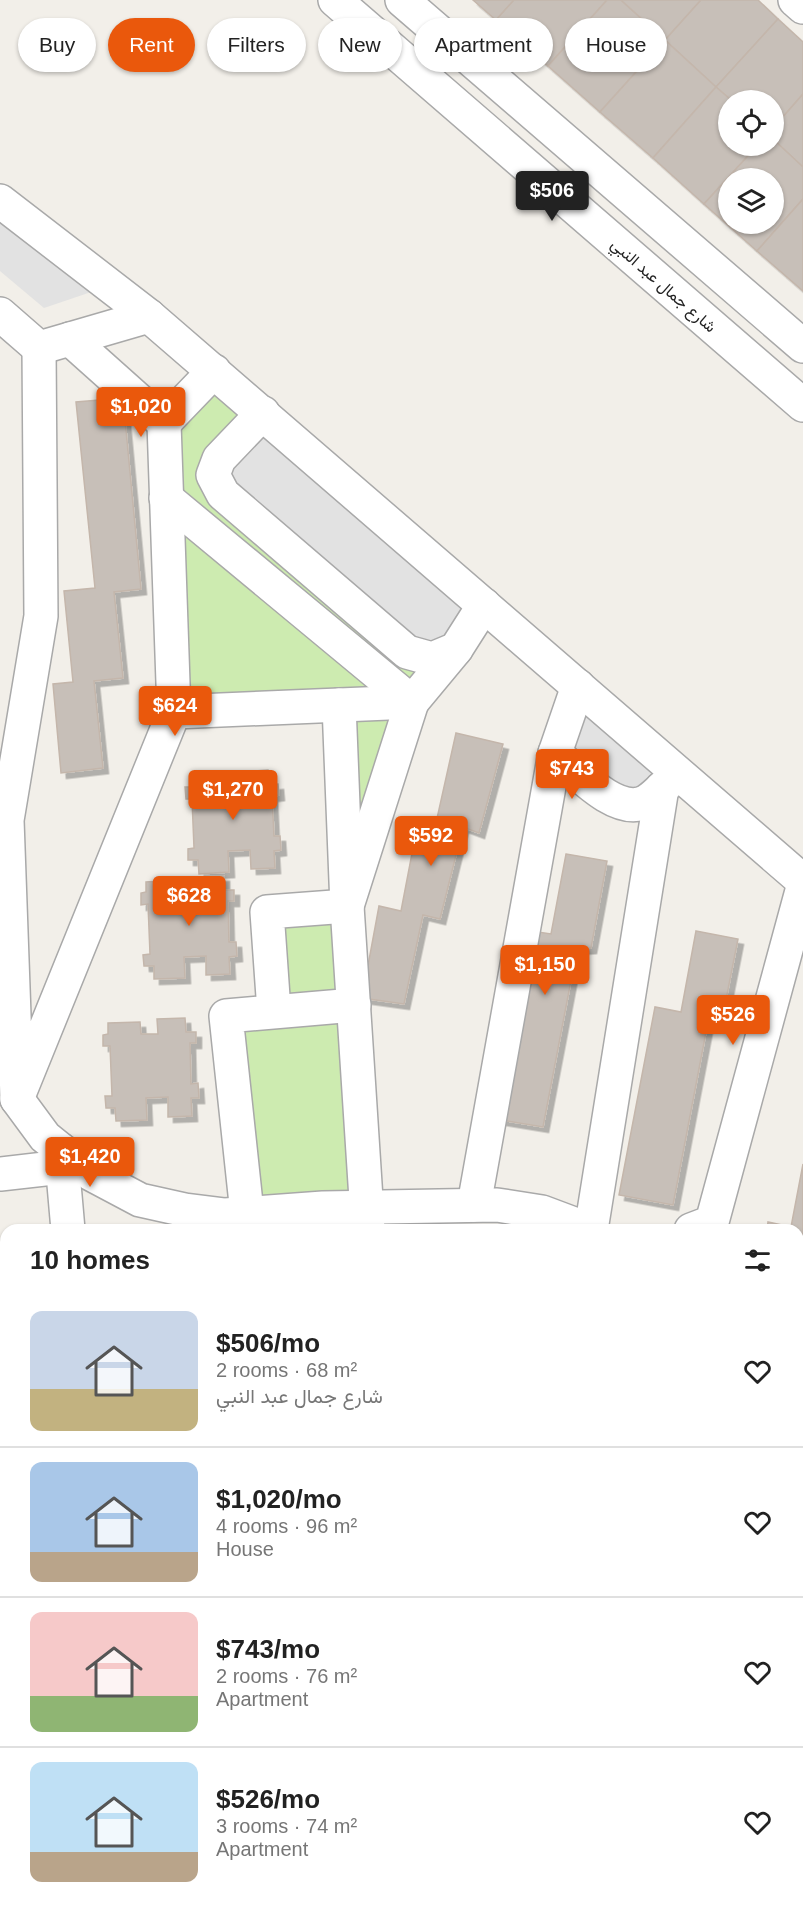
<!DOCTYPE html>
<meta charset="utf-8">
<style>
:root{--surface:#fff;--page:#f2f2f2;--text:#222;--muted:#767676;--line:#e0e0e0;--accent:#ea580c}
body{margin:0;font-family:Helvetica,Vazirmatn,sans-serif;background:var(--page);color:var(--text);height:100vh;display:flex;flex-direction:column;font-size:22px;white-space:nowrap}
*{box-sizing:border-box;margin:0}
p{font-size:20px;color:var(--muted)}
.icon{flex:none;width:33px;height:33px;fill:none;stroke:currentColor;stroke-width:2;stroke-linecap:round;stroke-linejoin:round}
.map{position:relative;flex:1;overflow:hidden}
.details{position:absolute;left:0px;top:1224px;width:804px;height:684px;display:flex;flex-direction:column;background:var(--surface);border-radius:18px 18px 0 0;box-shadow:0 2px 4px #0004}
.details>*{flex:none}
.guide{position:absolute;left:18px;top:18px;width:768px;height:54px;display:flex;gap:12px}
.fabs{position:absolute;left:718px;top:90px;display:grid;gap:12px}
.fabs a{display:grid;place-items:center;width:66px;height:66px;border-radius:50%;background:var(--surface);box-shadow:0 2px 4px #0004;font-size:30px}
.price{position:absolute;translate:-50% -51px;padding:0 14px;border-radius:6px;background:var(--accent);color:#fff;font-size:20px;line-height:39px;filter:drop-shadow(0 2px 3px #0008)}
.price::after{content:'';position:absolute;left:50%;top:36px;width:18px;height:14px;margin-left:-9px;background:inherit;clip-path:polygon(0 0,100% 0,50% 100%)}
.price.active{background:#222;color:#fff}
ul{padding:0;list-style:none}
li{display:flex;align-items:center;gap:18px;height:150px;padding:0 30px}
li+li{border-top:2px solid var(--line)}
li span{display:grid;place-items:center;flex:none;width:168px;height:120px;border-radius:12px;color:#555}
li>.icon{margin-inline-start:auto}
span .icon{width:72px;height:72px;fill:#fffc;stroke-width:1}
li b{font-size:26px}
h2{display:flex;justify-content:space-between;align-items:center;height:72px;padding:0 30px;font-size:26px}
.chip{padding:0 21px;border-radius:27px;background:var(--surface);box-shadow:0 2px 4px #0004;font-size:21px;line-height:54px}
.chip.active{background:var(--accent);color:#fff}
.map>svg:first-child{display:block}
.grass{fill:#cdebb0}
.parking{fill:#e2e2e2}
.building{fill:#c7bfb8;stroke:#c4b6ab;stroke-width:1.5;fill-rule:evenodd;filter:url(#shadow)}
.lines{fill:none;stroke-linecap:round;stroke-linejoin:round}
.minor-casing{stroke:#a9a9a9;stroke-width:36}
.tertiary-casing{stroke:#a9a9a9;stroke-width:36}
.minor{stroke:#fff;stroke-width:33}
.tertiary{stroke:#fff;stroke-width:33}
.labels{text-anchor:middle;stroke-width:6;stroke-linejoin:round;paint-order:stroke}
.street-label{font-size:16px;fill:#222;stroke:#fff}
</style>
<div class="map">
<svg width="803" height="1908" viewBox="0 0 803 1908">
<defs>
<filter id="shadow"><feDropShadow dx="5.5" dy="5.5" stdDeviation="0" flood-color="#0004"/></filter>
</defs>
<rect width="100%" height="100%" fill="#f2efe9"/>
<g class="grass">
<path d="M214,371L432,659L412,702L347,906L367,1207L247,1213L226,1016L275,1012L267,912L347,906L339,705L174,712L164,423Z"/>
<path d="M803,1676V1908H609L614,1902H798V1682Z"/>
</g>
<g class="parking">
<path d="M0,202L103,288L44,308L0,271Z"/>
<path d="M263,413L484,605L432,659L213,475Z"/>
<path d="M578,686L679,773L646,802L556,750Z"/>
</g>
<g class="building">
<path d="M473,0H514L496,20Z"/>
<path d="M514,0H607L548,66L496,20Z"/>
<path d="M607,0H621L665,40L600,112L548,66Z"/>
<path d="M621,0H701L665,40Z"/>
<path d="M701,0H758L778,19L716,87L665,40Z"/>
<path d="M778,19L803,42V94L774,127V100H731L716,87Z"/>
<path d="M665,40L716,87L653,158L600,112Z"/>
<path d="M716,87L731,100L729,146H757L704,204L653,158Z"/>
<path d="M803,94V167L774,140V127Z"/>
<path d="M774,140L803,167V199L757,251L704,204L757,146H774ZM729,178H774V224H729Z"/>
<path d="M803,199V291L757,251Z"/>
<path d="M123,398L141,589L114,592L123,678L94,681L103,768L61,773L53,684L73,682L64,591L95,588L76,402Z"/>
<path d="M456,733L503,744L479,833L463,827L440,919L423,915L404,1004L362,998L379,906L401,911L418,822L436,823Z"/>
<path d="M268,770L269,785L278,784L279,795L272,796L274,836H280L281,850L274,851L275,868L251,869L250,850L228,851L229,872L199,874L198,860H188V849L194,848L192,799H186L185,787H191L190,776L222,774L223,787L240,786V772Z"/>
<path d="M566,854L607,861L591,948L577,949L543,1127L489,1118L525,930L551,934Z"/>
<path d="M224,876V890H234V901H228L229,942H236L237,956L229,957L230,974L206,975V956L184,957L185,978L154,979V966H144L143,955L150,954L148,904L141,905V893L146,892V882L178,880V892L196,891L195,877Z"/>
<path d="M696,931L738,939L721,1025L707,1027L673,1205L619,1195L655,1007L681,1012Z"/>
<path d="M185,1018L186,1032H196V1043H190L191,1084L198,1083L199,1098H191L192,1116L168,1117V1097L146,1098L147,1120L116,1121L115,1108H106L105,1096H112L110,1046H103V1035L108,1034V1023L140,1022L141,1034H158L157,1019Z"/>
<path d="M803,1164V1252L798,1278V1230H767L768,1222L791,1227Z"/>
</g>
<g class="lines">
<g class="minor-casing">
<g id="minor">
<path d="M795,0L803,7"/>
<path d="M0,201L149,316L803,881"/>
<path d="M0,314L39,348L149,316"/>
<path d="M70,339L164,423L214,371"/>
<path d="M39,348L41,616L7,820L17,1099L174,712"/>
<path d="M263,413L219,459L213,475L223,494L407,652L432,659L456,649L484,605"/>
<path d="M164,423L174,712L412,702L456,649"/>
<path d="M166,498L412,702L347,906L267,912L274,1011"/>
<path d="M578,686L555,753C576,771 618,818 647,801C656,795 664,786 672,779"/>
<path d="M339,705L347,906L368,1230"/>
<path d="M17,1099L45,1137L91,1174L140,1200L185,1210L225,1215L323,1208L497,1205L542,1212L590,1230"/>
<path d="M61,1150L68,1230"/>
<path d="M0,1174L62,1167"/>
<path d="M474,1205L555,753"/>
<path d="M247,1213L226,1016L354,1005"/>
<path d="M591,1230L662,788"/>
<path d="M691,1230L712,1222L803,887"/>
<path d="M798,1417L803,1411"/>
<path d="M798,1451L803,1445"/>
<path d="M0,1590L6,1586"/>
<path d="M0,1765L6,1770"/>
<path d="M0,1849L6,1850"/>
<path d="M98,1902L105,1908"/>
<path d="M168,1902L176,1908"/>
<path d="M34,1908L35,1902"/>
<path d="M405,1908L410,1902"/>
</g>
</g>
<g class="tertiary-casing">
<g id="tertiary">
<path d="M335,0L803,405"/>
<path d="M402,0L803,346"/>
<path d="M798,1476L803,1470"/>
<path d="M798,1589L803,1583"/>
<path d="M439,1908L444,1902"/>
<path d="M532,1908L537,1902"/>
</g>
</g>
<use href="#minor" class="minor"/>
<use href="#tertiary" class="tertiary"/>
</g>
<g class="labels">
<g class="street-label">
<text transform="translate(664 285) rotate(41)" y="6">شارع جمال عبد النبي</text>
</g>
</g>
</svg>
<div class="fabs">
<a><svg class="icon" aria-label="locate" viewBox="0 0 24 24"><circle cx="12" cy="12" r="6"/><path d="M12 2v4M12 18v4M2 12h4M18 12h4"/></svg></a>
<a><svg class="icon" aria-label="layers" viewBox="0 0 24 24"><path d="M12 4l9 5-9 5-9-5zM3 14l9 5 9-5"/></svg></a>
</div>
<b class="price active" style="left:552px;top:222px">$506</b>
<b class="price" style="left:141px;top:438px">$1,020</b>
<b class="price" style="left:175px;top:737px">$624</b>
<b class="price" style="left:572px;top:800px">$743</b>
<b class="price" style="left:233px;top:821px">$1,270</b>
<b class="price" style="left:431px;top:867px">$592</b>
<b class="price" style="left:189px;top:927px">$628</b>
<b class="price" style="left:545px;top:996px">$1,150</b>
<b class="price" style="left:733px;top:1046px">$526</b>
<b class="price" style="left:90px;top:1188px">$1,420</b>
<div class="guide">
<a class="chip">Buy</a>
<a class="chip active">Rent</a>
<a class="chip">Filters</a>
<a class="chip">New</a>
<a class="chip">Apartment</a>
<a class="chip">House</a>
</div>
<section class="details">
<h2>10 homes<svg class="icon" aria-label="filters" viewBox="0 0 24 24"><path d="M4 7h16M4 17h16"/><circle cx="9" cy="7" r="2"/><circle cx="15" cy="17" r="2"/></svg></h2>
<ul>
<li><span style="background:linear-gradient(#c9d6e8 65%,#c2b280 0)"><svg class="icon" aria-label="home" viewBox="0 0 24 24"><path d="M3 11l9-7 9 7M6 9v11h12V9"/></svg></span><div><b>$506/mo</b><p>2 rooms · 68 m²</p><p>شارع جمال عبد النبي</p></div><svg class="icon" aria-label="heart" viewBox="0 0 24 24"><path d="M12 20l-8-8c-3-5 5-10 8-4 3-6 11-1 8 4z"/></svg></li>
<li><span style="background:linear-gradient(#a9c7e8 75%,#b9a48a 0)"><svg class="icon" aria-label="home" viewBox="0 0 24 24"><path d="M3 11l9-7 9 7M6 9v11h12V9"/></svg></span><div><b>$1,020/mo</b><p>4 rooms · 96 m²</p><p>House</p></div><svg class="icon" aria-label="heart" viewBox="0 0 24 24"><path d="M12 20l-8-8c-3-5 5-10 8-4 3-6 11-1 8 4z"/></svg></li>
<li><span style="background:linear-gradient(#f6c9c9 70%,#8fb573 0)"><svg class="icon" aria-label="home" viewBox="0 0 24 24"><path d="M3 11l9-7 9 7M6 9v11h12V9"/></svg></span><div><b>$743/mo</b><p>2 rooms · 76 m²</p><p>Apartment</p></div><svg class="icon" aria-label="heart" viewBox="0 0 24 24"><path d="M12 20l-8-8c-3-5 5-10 8-4 3-6 11-1 8 4z"/></svg></li>
<li><span style="background:linear-gradient(#bfe0f5 75%,#b9a48a 0)"><svg class="icon" aria-label="home" viewBox="0 0 24 24"><path d="M3 11l9-7 9 7M6 9v11h12V9"/></svg></span><div><b>$526/mo</b><p>3 rooms · 74 m²</p><p>Apartment</p></div><svg class="icon" aria-label="heart" viewBox="0 0 24 24"><path d="M12 20l-8-8c-3-5 5-10 8-4 3-6 11-1 8 4z"/></svg></li>
</ul>
</section>
</div>
